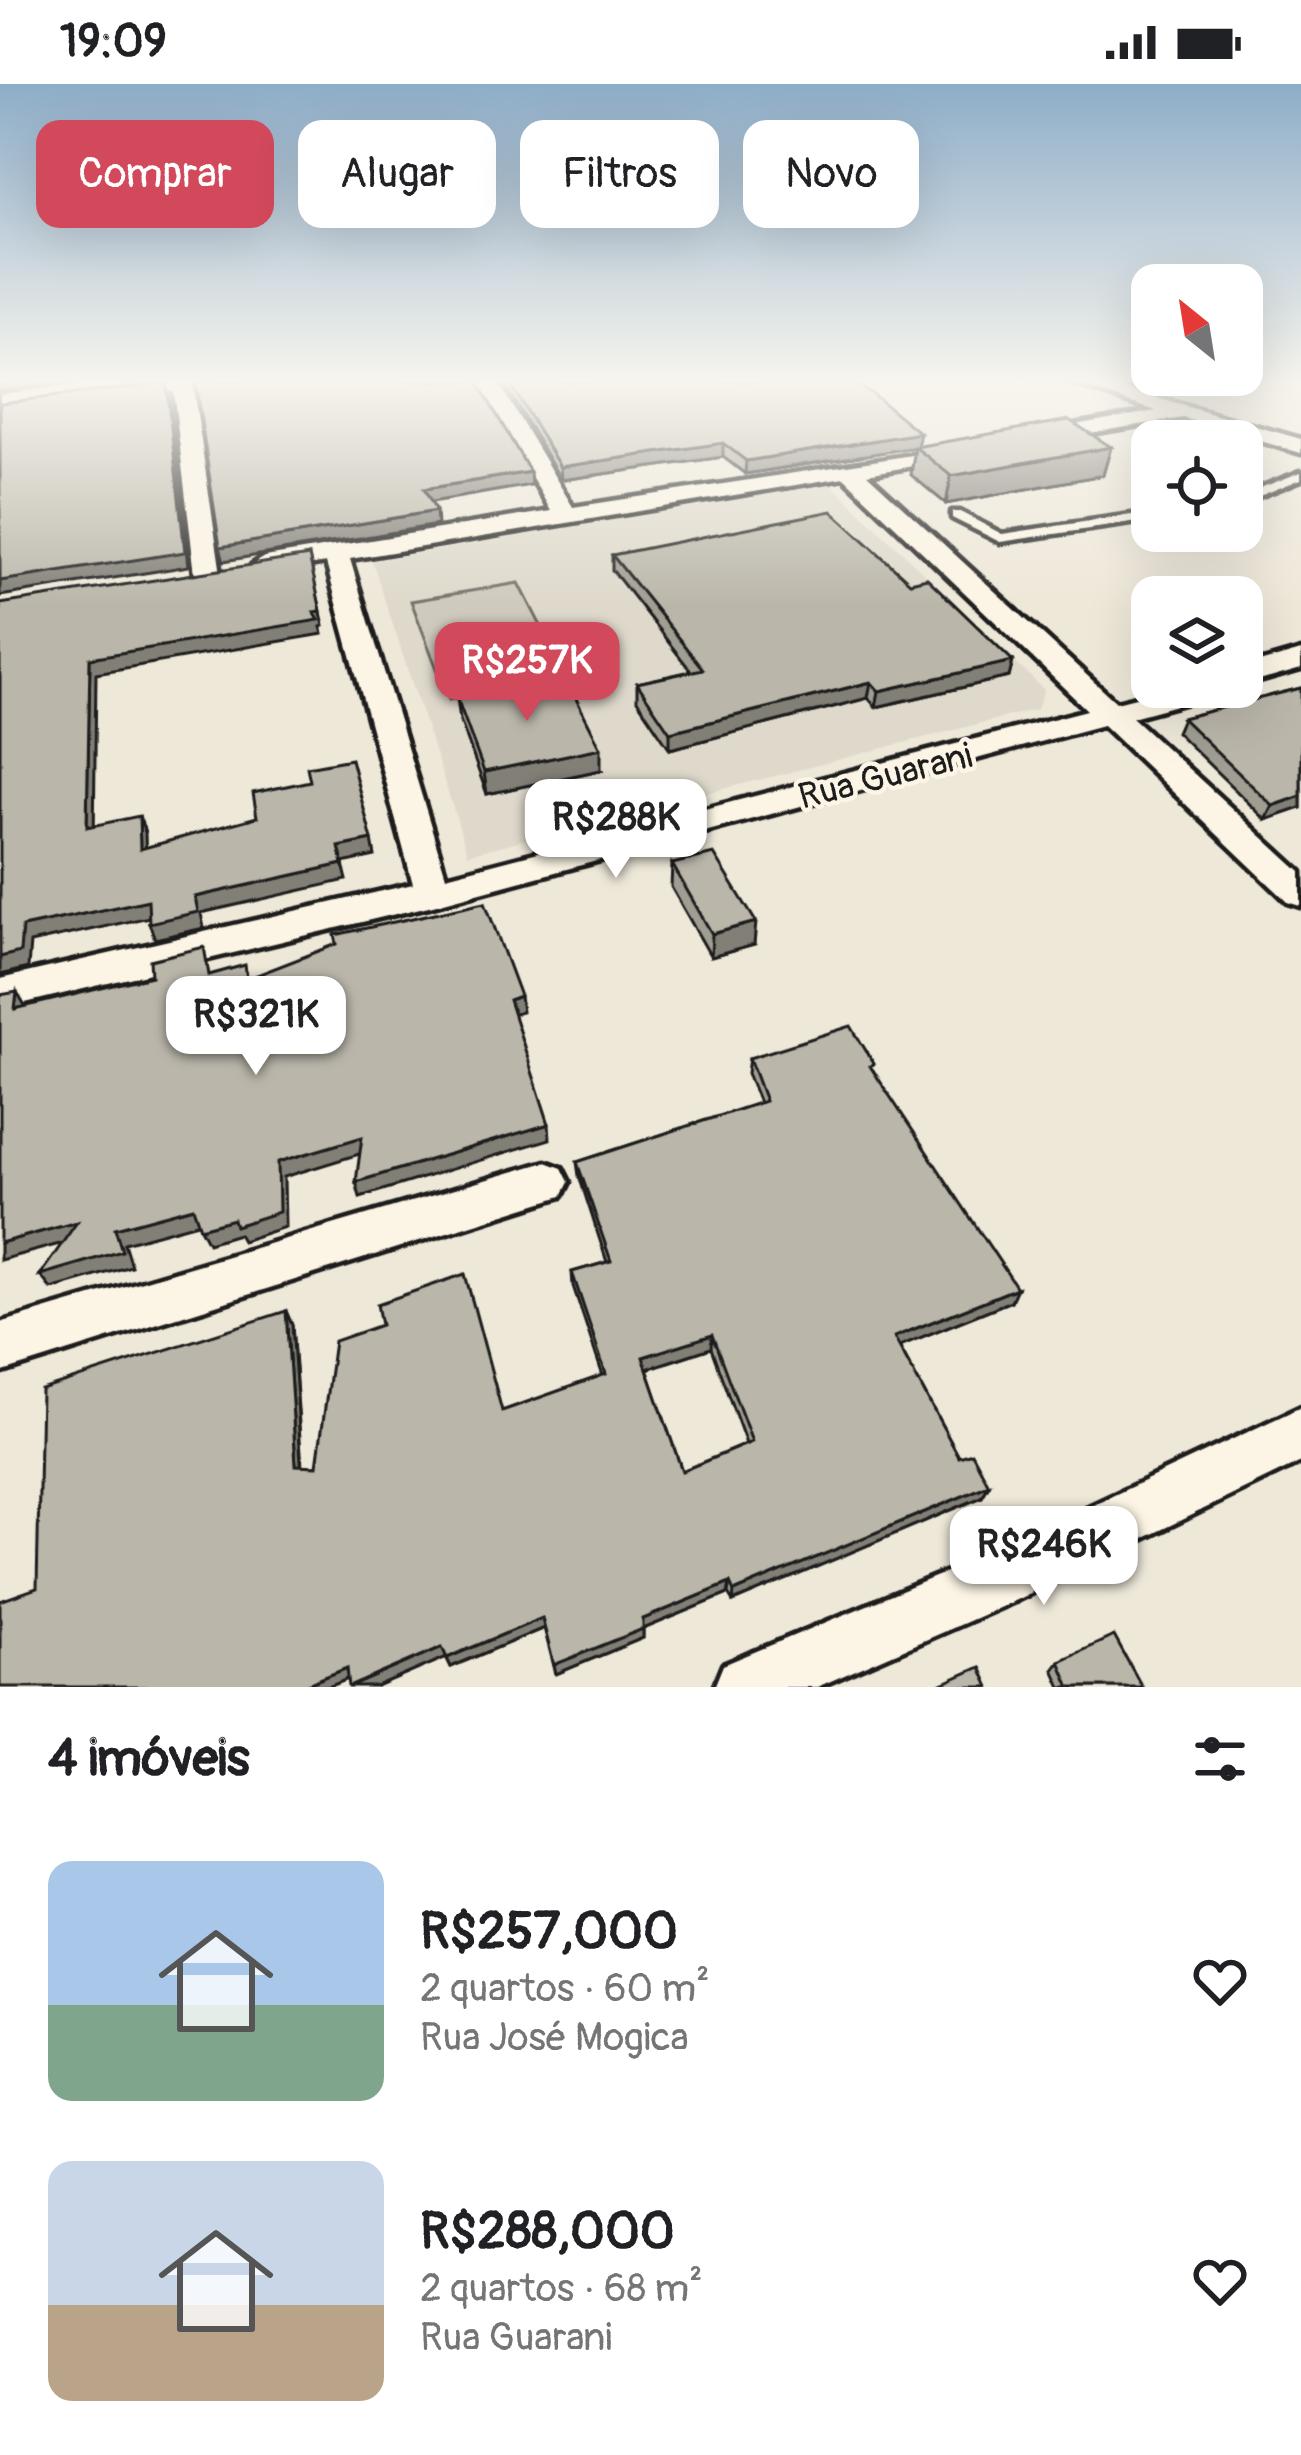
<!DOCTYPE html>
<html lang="pt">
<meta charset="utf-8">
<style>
:root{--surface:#fff;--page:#f2f2f2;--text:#202124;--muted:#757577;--accent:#d1495b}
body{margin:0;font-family:Pangolin,sans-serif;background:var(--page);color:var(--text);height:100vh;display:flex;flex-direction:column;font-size:45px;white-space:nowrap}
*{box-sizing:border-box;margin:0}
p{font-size:39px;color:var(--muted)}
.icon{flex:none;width:66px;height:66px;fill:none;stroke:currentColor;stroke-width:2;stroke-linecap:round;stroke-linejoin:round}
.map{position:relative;height:1603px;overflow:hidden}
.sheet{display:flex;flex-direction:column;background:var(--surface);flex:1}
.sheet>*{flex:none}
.top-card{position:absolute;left:36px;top:36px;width:1230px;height:108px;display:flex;gap:24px}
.needle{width:78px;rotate:330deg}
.controls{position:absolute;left:1131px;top:180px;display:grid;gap:24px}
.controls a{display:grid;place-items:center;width:132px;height:132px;border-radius:24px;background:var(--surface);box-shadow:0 12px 48px #0002;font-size:60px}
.price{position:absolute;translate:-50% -102px;padding:0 27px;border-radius:24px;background:#fff;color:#222;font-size:39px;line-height:78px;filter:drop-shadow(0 3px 6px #0008)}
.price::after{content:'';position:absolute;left:50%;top:72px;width:36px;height:27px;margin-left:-18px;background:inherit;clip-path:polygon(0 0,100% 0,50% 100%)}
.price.active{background:var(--accent);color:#fff}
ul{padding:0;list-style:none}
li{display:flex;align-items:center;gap:36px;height:300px;padding:0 48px}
li span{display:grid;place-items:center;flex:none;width:336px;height:240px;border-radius:24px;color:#555}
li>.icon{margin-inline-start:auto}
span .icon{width:144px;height:144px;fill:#fffc;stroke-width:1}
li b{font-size:51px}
h2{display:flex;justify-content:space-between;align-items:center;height:144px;padding:0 48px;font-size:51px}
.pill{padding:0 42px;border-radius:24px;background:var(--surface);box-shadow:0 12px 48px #0002;font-size:42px;line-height:108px}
.pill.active{background:var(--accent);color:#fff}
.status{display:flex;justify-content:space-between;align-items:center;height:84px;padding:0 60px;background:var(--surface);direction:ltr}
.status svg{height:33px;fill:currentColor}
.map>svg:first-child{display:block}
.built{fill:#ded9cb}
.green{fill:#cfcabd;stroke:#76736c;stroke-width:3}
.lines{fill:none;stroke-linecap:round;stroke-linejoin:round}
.lane-casing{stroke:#1c1c1c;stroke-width:9}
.street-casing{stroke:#1c1c1c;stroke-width:9}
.secondary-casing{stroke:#1c1c1c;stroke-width:9}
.lane{fill:#fcf5e5;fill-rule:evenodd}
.street{fill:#fcf5e5;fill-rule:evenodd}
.secondary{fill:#fcf5e5;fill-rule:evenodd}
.wall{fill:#a09d92;stroke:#1c1c1c;stroke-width:3;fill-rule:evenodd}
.shaded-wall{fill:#827f77;stroke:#1c1c1c;stroke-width:3}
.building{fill:#bab6aa;stroke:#1c1c1c;stroke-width:3;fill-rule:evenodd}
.labels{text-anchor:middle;stroke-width:9;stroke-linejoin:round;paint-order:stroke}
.street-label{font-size:36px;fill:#1c1c1c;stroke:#fcf5e5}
</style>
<div class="status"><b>19:09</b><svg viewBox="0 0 49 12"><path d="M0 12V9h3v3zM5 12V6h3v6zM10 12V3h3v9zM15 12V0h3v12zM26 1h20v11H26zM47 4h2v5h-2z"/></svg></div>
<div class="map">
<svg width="1301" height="1603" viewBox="0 0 1301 1603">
<rect width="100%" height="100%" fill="#eee8d9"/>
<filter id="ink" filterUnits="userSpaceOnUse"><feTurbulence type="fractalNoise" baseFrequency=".00833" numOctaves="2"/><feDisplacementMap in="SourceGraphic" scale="24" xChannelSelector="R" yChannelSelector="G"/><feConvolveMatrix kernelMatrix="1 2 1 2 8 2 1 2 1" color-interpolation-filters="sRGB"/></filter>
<g filter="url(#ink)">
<path class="built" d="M832,400L1044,606L1037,625L468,770L372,477Z"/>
<path class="green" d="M519,499L567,593L449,616L411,517Z"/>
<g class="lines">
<g class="lane-casing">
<g id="lane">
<path d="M1301,388V395L1242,419V411Z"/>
<path d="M952,428H960L1002,450L1152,428V436L1000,458L952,434Z"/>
</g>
</g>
<g class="street-casing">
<g id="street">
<path d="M172,297H192L221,490L208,498L195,490Z"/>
<path d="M477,297H497L573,423L971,362V372L867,390L1116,618L1175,603H1225L1221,609L1132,633L1301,788V822L1288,818L1103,641L433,821L0,925V895L413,800L326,479L265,489L252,481L265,473L551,427ZM844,393L1087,626L446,792L350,475Z"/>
<path d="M1066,297H1096L1301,355V369L1183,334L1027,359V349L1156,327Z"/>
<path d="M1301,567V585L1242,602V584Z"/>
<path d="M546,1078L562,1084L569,1098L562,1112L0,1289V1239Z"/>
<path d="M1301,1323V1378L1016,1516L817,1603H714L723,1581L976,1476Z"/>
</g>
</g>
<g class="secondary-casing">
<path id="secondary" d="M112,297H193L179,306L0,328V310Z"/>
</g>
<use href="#lane" class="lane"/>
<use href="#street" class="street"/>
<use href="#secondary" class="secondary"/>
</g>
<g class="wall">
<path d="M502,297H847L917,362L1111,363L1103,391L946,420L911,391L915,363L745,390L723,373L561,396Z"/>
<path d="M612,471L910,498L1013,577L1009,593L876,623L868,614L670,665L637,616V599L691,587L612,486Z"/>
<path d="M1301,604V724L1266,736L1176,648L1182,634Z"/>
<path d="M457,614L601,686L487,710L460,636Z"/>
<path d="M672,780L754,861L711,873L671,803Z"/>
<path d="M749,974L873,986L1011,1217L899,1262L959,1373L989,1401L982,1413L733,1518L728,1510L643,1545V1554L556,1590L544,1544L451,1583L446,1573L377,1603L348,1595L328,1603L37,1504L286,1227L292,1241L302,1382H317L502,1327L603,1292L573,1202L572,1188L607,1178L579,1092L577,1078L759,1019L747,989ZM711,1264L746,1360L682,1387L647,1285Z"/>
<path d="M1059,1577L1142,1603H1061L1053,1585Z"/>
</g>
<g class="shaded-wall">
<path d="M0,297H80L0,307Z"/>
<path d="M166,299L169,312L189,482L0,512V497Z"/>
<path d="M920,349L917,363L745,390L746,377Z"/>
<path d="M723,359V373L561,396L560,383Z"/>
<path d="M1111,363L1103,391L946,420L951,392Z"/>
<path d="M530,388L531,401L426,419L424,405Z"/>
<path d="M436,427L437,441L224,477L220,463Z"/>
<path d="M309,472L324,542L321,543L323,550L96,589L94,759L87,743L90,574Z"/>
<path d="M1013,577L1009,593L876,623L879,607Z"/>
<path d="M871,598L868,614L670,665V648Z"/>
<path d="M601,664V686L487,710L484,688Z"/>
<path d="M1301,712V724L1266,736L1273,722Z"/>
<path d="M139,732L145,748L146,781L140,765Z"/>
<path d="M372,756L375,772L343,779L339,763Z"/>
<path d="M343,780L347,796L201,829L204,844L155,855L149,839L195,813Z"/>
<path d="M148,816L154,832L30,859L28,884L0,891V873L22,843Z"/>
<path d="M756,838L754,861L711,873L712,850Z"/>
<path d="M17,908L26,923L15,925Z"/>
<path d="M520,912L522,928L511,931L509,916Z"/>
<path d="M549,1040L550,1055L360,1113L356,1098Z"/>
<path d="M362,1053L366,1068L284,1093L285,1143L242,1157L238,1150L208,1159L200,1144L233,1135L278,1078Z"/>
<path d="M193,1123L201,1138L124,1159L131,1182L51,1205L40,1191L115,1144Z"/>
<path d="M77,1138L86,1153L0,1176V1159Z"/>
<path d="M1017,1204L1011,1217L890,1266L894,1253Z"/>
<path d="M286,1227L292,1241L302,1393L296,1381Z"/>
<path d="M712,1251L711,1264L643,1286V1273Z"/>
<path d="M989,1401L982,1413L733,1518L734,1508Z"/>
<path d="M730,1499L728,1510L643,1545V1554L556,1590L554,1581L643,1535Z"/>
<path d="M542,1534L544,1544L451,1583L447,1574Z"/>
<path d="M442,1563L447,1573L377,1603H350Z"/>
<path d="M347,1584L353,1593L328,1603H300Z"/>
</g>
<g class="building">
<path d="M195,297H477L530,388L424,405L436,427L220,463Z"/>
<path d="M508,297H847L871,309L920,349L746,377L723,359L560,383Z"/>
<path d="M166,299L185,468L0,497V319Z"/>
<path d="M1069,336L1111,363L951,392L915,363Z"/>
<path d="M832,427L910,498L927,494L1013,577L879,607L871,598L670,648L637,599L703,585L612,471Z"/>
<path d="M309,472L321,527L314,528L319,536L90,574L87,743L139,732L140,765L257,733L253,709L310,697L307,683L351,675L372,756L339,763L343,780L195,813L198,828L149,839L148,816L22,843L20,868L0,873V520Z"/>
<path d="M565,593L601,664L484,688L457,614Z"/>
<path d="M1301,604V712L1273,722L1182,634Z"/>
<path d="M714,770L756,838L712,850L672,780Z"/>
<path d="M485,818L520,912L509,916L549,1040L356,1098L362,1053L278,1078L279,1128L235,1142L233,1135L200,1144L193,1123L115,1144L122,1167L40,1191L77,1138L0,1159V911L17,908L15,925L151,892L150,876L204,863L209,891L245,881L247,895L337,860L335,851Z"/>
<path d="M851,942L874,980L870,982L1017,1204L894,1253L959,1373L972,1369L989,1401L734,1508L730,1499L643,1535V1545L554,1581L542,1534L447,1574L442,1563L350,1603H349L347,1584L300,1603H0V1517L37,1504L41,1306L286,1227L296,1381L317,1382L334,1257L381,1241L377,1220L465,1190L502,1327L606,1290L572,1188L611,1177L577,1078L765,1017L749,974ZM712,1251L752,1358L682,1387L643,1273Z"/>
<path d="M1114,1552L1142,1603H1070L1059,1577Z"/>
<path d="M980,1583L989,1603H935Z"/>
</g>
</g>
<linearGradient id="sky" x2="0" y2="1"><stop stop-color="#8eadc8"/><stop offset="0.57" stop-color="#f7f5ee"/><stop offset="1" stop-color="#f7f5ee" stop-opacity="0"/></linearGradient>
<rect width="1301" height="521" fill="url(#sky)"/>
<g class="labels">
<g class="street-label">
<text transform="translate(885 691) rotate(-14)" y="13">Rua Guarani</text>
</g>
</g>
</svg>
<div class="controls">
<a><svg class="needle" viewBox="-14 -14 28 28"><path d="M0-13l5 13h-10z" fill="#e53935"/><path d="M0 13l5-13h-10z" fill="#757577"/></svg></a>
<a><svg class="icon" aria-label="locate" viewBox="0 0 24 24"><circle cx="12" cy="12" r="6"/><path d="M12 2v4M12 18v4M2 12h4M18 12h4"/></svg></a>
<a><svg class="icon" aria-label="layers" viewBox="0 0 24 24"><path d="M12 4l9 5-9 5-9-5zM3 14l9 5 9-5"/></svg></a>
</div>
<b class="price active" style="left:527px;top:640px">R$257K</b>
<b class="price" style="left:616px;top:797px">R$288K</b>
<b class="price" style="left:256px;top:994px">R$321K</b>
<b class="price" style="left:1044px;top:1524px">R$246K</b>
<div class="top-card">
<a class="pill active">Comprar</a>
<a class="pill">Alugar</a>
<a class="pill">Filtros</a>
<a class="pill">Novo</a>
</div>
</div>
<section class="sheet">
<h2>4 imóveis<svg class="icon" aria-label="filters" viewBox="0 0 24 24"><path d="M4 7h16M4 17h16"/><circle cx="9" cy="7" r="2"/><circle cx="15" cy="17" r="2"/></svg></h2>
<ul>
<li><span style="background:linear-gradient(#a9c7e8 60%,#7fa58c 0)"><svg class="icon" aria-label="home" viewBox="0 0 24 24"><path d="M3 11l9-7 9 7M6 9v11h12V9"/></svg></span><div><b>R$257,000</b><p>2 quartos · 60 m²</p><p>Rua José Mogica</p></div><svg class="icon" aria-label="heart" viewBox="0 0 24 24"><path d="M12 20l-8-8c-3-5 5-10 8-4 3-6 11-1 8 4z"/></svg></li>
<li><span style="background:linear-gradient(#c9d6e8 60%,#b9a48a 0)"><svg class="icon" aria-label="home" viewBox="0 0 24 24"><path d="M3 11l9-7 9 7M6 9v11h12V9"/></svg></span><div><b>R$288,000</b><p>2 quartos · 68 m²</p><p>Rua Guarani</p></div><svg class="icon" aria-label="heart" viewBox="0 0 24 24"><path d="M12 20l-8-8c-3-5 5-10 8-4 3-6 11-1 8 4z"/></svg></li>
</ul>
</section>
